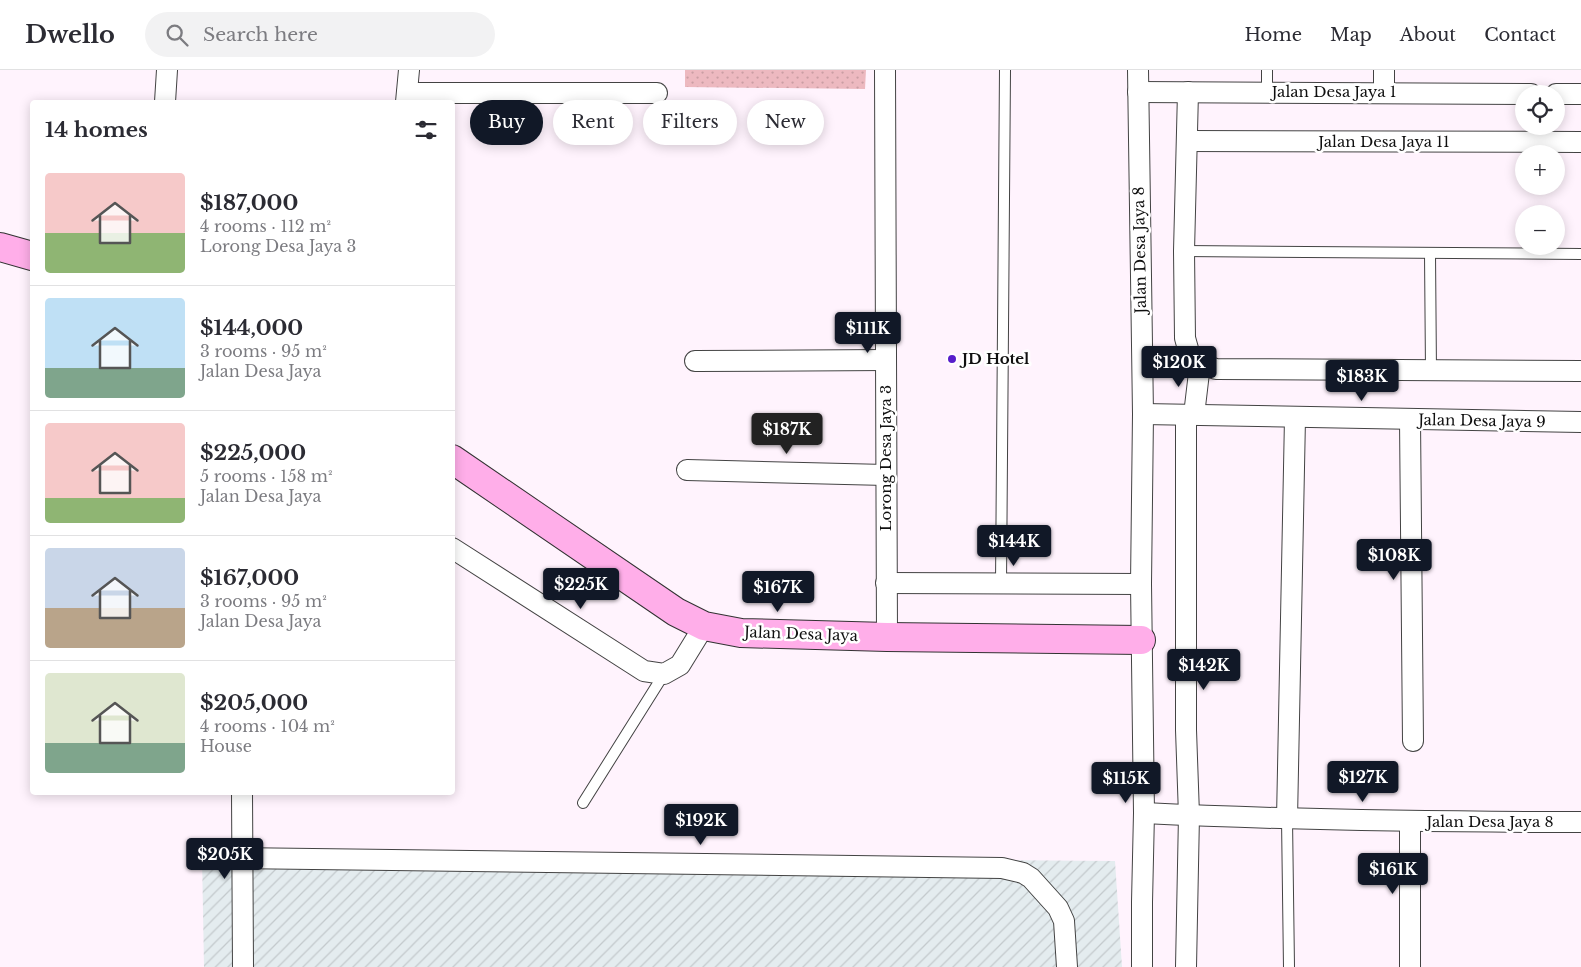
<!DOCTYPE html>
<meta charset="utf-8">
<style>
:root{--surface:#fff;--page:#f2f2f3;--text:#2b2b33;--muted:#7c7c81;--line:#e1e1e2;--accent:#111827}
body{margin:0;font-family:"Libre Baskerville",serif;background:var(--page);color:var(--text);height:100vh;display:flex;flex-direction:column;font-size:19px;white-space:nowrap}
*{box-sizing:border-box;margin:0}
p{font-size:16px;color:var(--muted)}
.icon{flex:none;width:28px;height:28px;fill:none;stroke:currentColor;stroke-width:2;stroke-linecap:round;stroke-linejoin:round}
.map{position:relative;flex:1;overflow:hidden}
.drawer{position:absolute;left:30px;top:30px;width:425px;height:695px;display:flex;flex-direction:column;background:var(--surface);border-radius:5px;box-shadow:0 2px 12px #0003}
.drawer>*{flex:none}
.guide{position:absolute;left:470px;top:30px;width:475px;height:45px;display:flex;gap:10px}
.fabs{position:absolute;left:1515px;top:15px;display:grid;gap:10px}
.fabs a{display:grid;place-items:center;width:50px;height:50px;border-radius:50%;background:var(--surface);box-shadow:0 2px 12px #0003;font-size:25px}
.price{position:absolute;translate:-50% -42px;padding:0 11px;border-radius:5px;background:var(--accent);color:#fff;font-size:16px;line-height:32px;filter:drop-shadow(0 1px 2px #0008)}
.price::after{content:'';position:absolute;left:50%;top:30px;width:15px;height:11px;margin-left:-8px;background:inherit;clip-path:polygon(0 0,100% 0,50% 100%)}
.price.on{background:#222;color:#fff}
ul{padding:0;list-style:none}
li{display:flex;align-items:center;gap:15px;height:125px;padding:0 15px}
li+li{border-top:1px solid var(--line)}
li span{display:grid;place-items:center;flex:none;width:140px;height:100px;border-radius:5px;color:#555}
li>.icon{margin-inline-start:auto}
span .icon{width:60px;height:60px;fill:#fffc;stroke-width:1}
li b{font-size:21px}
h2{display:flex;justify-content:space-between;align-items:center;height:60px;padding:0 15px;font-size:21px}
.chip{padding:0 18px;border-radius:22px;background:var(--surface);box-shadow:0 2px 12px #0003;font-size:18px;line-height:45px}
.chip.on{background:var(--accent);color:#fff}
header{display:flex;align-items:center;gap:30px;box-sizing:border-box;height:70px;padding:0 25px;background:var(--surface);border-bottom:1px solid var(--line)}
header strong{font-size:24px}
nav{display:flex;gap:28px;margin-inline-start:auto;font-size:18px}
.search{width:350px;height:45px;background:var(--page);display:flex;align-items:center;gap:12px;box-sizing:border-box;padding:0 18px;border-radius:28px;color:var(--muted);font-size:19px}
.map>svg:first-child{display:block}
.industrial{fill:url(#industrial-furrows)}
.park{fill:url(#park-dots)}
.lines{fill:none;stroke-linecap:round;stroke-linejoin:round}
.lane-casing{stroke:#434343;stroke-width:12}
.street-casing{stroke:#434343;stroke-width:22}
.secondary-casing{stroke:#323232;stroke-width:30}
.lane{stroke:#fff;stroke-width:10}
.street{stroke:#fff;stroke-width:20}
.secondary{stroke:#ffaee9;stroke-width:28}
.poi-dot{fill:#571dcb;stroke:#fff;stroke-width:2}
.labels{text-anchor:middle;stroke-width:5;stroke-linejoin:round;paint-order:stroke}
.street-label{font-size:15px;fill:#101010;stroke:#fff}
.poi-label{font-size:15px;font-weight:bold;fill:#101010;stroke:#fff;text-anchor:start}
</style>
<header>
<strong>Dwello</strong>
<div class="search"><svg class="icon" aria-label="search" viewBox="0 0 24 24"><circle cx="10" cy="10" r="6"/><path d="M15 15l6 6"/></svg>Search here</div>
<nav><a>Home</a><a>Map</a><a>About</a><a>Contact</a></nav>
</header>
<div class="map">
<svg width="1581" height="897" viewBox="0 0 1581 897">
<defs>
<pattern id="industrial-furrows" width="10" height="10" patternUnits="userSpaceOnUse" patternTransform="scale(1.25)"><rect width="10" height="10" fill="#e4ecef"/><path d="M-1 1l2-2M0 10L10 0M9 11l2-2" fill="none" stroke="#c3c9cc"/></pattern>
<pattern id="park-dots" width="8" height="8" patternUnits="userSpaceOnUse" patternTransform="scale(1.25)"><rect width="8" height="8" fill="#edb9c0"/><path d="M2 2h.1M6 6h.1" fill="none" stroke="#ca9ea4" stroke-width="1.8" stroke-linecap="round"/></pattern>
</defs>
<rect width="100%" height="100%" fill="#fff3fd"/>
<path class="industrial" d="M202,785L1115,791L1122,897H204Z"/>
<path class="park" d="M685,0H866L865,19L685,17Z"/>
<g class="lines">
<g class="lane-casing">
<g id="lane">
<path d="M1267,22V0"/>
<path d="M1184,181L1581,184"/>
<path d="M1430,184L1431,301"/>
<path d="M1001,515L1005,0"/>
<path d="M583,733L664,604"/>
<path d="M1287,749L1289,897"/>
</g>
</g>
<g class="street-casing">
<g id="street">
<path d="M885,0L887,567"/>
<path d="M1138,0L1143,344L1141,514L1144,743L1142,832V897"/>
<path d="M1138,22L1531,24"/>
<path d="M1188,22L1184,181L1185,268L1190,286L1200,294L1216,299L1581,301"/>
<path d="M1384,22V0"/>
<path d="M407,23H657"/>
<path d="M1556,24H1581"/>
<path d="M165,32L167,0"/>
<path d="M406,32L409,0"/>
<path d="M1187,71L1581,72"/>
<path d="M695,291L886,290"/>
<path d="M1143,344L1581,352"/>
<path d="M1194,345L1200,294"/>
<path d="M1410,350L1413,671"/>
<path d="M687,400L886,405"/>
<path d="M452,478L644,601L664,604L680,595L704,556"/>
<path d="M886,513L1141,514"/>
<path d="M242,722L243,897"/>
<path d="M1144,743C1290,750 1435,752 1581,752"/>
<path d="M1287,749L1295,348"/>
<path d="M1410,752V897"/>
<path d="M242,788L1002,798L1023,803L1031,808L1058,838L1064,851L1067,897"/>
<path d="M1186,897L1189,745L1186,660V345"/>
</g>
</g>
<g class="secondary-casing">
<g id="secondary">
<path d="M0,177L32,186"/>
<path d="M452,389L676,542L704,556L741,563L887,567L1141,570"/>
</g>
</g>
<use href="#lane" class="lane"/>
<use href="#street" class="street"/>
<use href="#secondary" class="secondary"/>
</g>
<circle class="poi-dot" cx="952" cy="289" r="5"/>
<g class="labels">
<g class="street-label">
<text x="1334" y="27">Jalan Desa Jaya 1</text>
<text x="1384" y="77">Jalan Desa Jaya 11</text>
<text transform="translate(1140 180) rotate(-91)" y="5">Jalan Desa Jaya 8</text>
<text transform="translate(1482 351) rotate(1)" y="5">Jalan Desa Jaya 9</text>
<text transform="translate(886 388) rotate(-90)" y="5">Lorong Desa Jaya 3</text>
<text transform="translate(801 564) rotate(2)" y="5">Jalan Desa Jaya</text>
<text x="1490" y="757">Jalan Desa Jaya 8</text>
</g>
<g class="poi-label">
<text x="962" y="294">JD Hotel</text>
</g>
</g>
</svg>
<div class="fabs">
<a><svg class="icon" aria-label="locate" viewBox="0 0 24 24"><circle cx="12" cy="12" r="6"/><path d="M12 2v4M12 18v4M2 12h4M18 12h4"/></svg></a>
<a>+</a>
<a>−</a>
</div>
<b class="price" style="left:868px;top:284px">$111K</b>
<b class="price" style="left:1179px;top:318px">$120K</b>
<b class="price" style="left:1362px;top:332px">$183K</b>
<b class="price on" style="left:787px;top:385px">$187K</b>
<b class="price" style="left:1014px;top:497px">$144K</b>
<b class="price" style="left:1394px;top:511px">$108K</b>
<b class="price" style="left:581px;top:540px">$225K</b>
<b class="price" style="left:778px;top:543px">$167K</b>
<b class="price" style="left:1204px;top:621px">$142K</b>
<b class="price" style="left:1363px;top:733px">$127K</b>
<b class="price" style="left:1126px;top:734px">$115K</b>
<b class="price" style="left:701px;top:776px">$192K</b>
<b class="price" style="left:225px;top:810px">$205K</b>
<b class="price" style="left:1393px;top:825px">$161K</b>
<div class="guide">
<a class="chip on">Buy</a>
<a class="chip">Rent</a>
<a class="chip">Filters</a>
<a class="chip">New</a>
</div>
<section class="drawer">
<h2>14 homes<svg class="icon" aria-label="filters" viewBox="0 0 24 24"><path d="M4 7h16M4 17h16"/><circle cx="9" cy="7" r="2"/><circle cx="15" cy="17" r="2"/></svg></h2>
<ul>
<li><span style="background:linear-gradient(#f6c9c9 60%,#8fb573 0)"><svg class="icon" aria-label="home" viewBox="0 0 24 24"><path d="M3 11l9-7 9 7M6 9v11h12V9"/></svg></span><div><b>$187,000</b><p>4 rooms · 112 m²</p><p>Lorong Desa Jaya 3</p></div></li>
<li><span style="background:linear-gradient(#bfe0f5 70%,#7fa58c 0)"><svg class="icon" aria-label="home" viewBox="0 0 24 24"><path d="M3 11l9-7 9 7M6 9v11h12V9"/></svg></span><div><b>$144,000</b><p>3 rooms · 95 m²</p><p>Jalan Desa Jaya</p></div></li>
<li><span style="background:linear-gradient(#f6c9c9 75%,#8fb573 0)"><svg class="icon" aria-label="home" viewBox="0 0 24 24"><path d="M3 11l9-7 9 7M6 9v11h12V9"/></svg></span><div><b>$225,000</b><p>5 rooms · 158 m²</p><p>Jalan Desa Jaya</p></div></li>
<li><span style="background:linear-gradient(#c9d6e8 60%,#b9a48a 0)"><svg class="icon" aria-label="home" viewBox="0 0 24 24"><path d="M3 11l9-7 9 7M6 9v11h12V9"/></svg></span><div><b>$167,000</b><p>3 rooms · 95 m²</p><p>Jalan Desa Jaya</p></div></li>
<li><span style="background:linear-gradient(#dfe7d0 70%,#7fa58c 0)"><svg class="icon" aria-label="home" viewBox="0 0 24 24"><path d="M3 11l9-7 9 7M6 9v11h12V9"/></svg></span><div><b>$205,000</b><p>4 rooms · 104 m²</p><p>House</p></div></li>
</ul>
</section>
</div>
